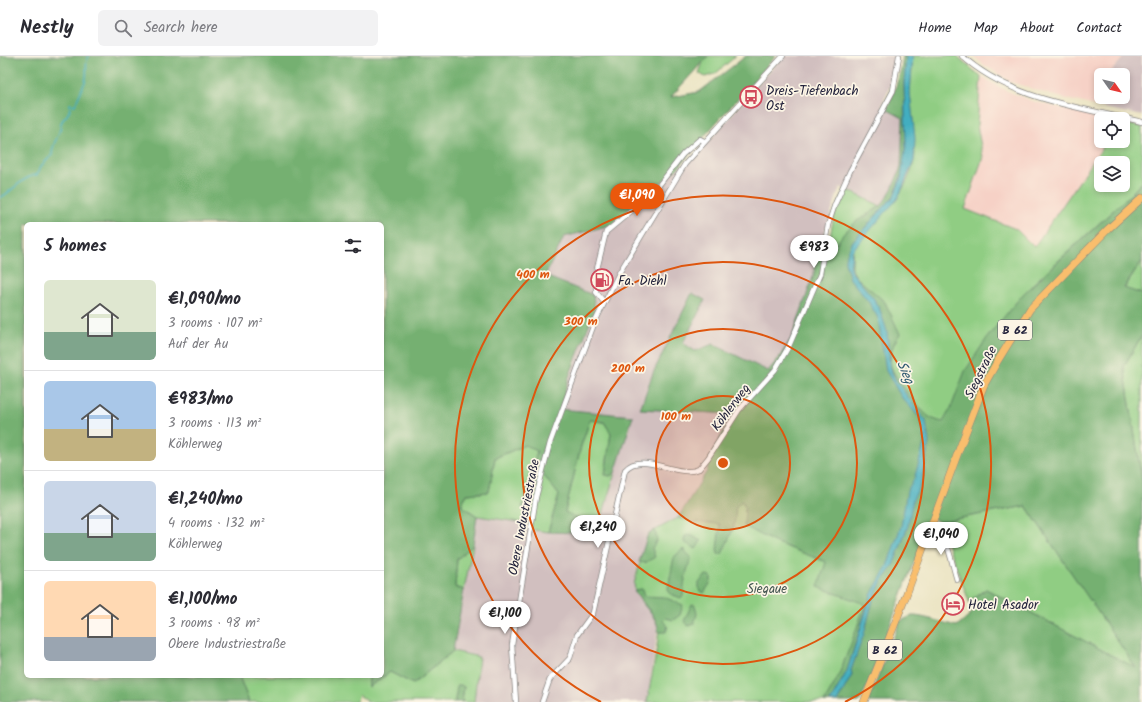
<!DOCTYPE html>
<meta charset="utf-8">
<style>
:root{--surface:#fff;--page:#f2f2f3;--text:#2b2b33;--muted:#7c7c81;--line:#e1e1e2;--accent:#ea580c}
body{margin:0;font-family:Kalam,sans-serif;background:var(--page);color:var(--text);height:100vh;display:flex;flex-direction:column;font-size:15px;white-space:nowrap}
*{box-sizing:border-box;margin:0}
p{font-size:13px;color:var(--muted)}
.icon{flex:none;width:22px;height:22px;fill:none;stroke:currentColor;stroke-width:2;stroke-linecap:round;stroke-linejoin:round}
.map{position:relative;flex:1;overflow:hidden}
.details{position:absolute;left:24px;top:166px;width:360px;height:456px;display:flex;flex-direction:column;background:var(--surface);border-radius:6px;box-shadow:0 2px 6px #0003}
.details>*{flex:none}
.needle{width:26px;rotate:124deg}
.buttons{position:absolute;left:1094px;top:12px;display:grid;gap:8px}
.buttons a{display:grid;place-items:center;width:36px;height:36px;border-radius:6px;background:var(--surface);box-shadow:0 2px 6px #0003;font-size:20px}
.price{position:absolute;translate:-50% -34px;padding:0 9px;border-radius:14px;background:#fff;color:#222;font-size:13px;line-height:26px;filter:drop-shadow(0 1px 2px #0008)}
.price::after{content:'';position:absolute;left:50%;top:24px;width:12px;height:9px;margin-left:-6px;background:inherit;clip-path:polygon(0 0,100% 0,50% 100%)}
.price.on{background:var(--accent);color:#fff}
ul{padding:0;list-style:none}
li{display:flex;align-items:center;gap:12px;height:100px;padding:0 20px}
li+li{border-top:1px solid var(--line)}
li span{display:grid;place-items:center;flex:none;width:112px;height:80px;border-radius:6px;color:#555}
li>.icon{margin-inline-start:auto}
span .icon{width:48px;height:48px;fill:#fffc;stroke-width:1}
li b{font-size:17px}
h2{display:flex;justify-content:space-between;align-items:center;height:48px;padding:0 20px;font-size:17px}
header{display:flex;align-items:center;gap:24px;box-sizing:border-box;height:56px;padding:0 20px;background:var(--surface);border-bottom:1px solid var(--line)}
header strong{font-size:19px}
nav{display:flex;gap:22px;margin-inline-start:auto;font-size:14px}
.search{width:280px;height:36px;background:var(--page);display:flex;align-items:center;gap:10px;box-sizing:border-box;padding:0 14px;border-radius:6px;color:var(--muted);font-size:15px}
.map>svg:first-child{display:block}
.built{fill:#f6d1c6}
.industrial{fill:#d1bfbf}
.green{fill:#90cd83;stroke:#59785f;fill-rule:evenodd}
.forest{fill:#74b071;stroke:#4b6956}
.water{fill:#42aec0;stroke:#32687e}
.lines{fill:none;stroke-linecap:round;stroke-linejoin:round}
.stream{stroke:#42aec0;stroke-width:1.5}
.minor-casing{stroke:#878480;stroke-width:6}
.primary-casing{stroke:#878480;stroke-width:8}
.minor{stroke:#fff;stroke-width:4.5}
.primary{stroke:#f9be6d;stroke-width:7}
.ring{fill:none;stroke:#de560e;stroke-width:2}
.labels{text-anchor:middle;stroke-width:3.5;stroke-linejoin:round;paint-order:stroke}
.shield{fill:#fcf5e5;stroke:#63616e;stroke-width:1}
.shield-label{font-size:12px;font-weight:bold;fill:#22223b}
.poi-label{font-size:13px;fill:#22223b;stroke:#fcf5e5;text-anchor:start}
.street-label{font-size:13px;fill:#22223b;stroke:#fcf5e5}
.park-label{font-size:13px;fill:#435551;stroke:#fcf5e5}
.water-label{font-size:14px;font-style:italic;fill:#2f5a70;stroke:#fcf5e5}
.centre{fill:#de560e;stroke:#fcf5e5;stroke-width:2}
.ring-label{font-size:12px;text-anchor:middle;font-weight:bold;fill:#de560e;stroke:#fcf5e5;stroke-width:3.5;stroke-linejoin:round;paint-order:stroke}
</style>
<header>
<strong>Nestly</strong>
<div class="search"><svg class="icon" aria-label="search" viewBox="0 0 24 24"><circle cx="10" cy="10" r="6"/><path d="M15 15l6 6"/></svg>Search here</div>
<nav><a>Home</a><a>Map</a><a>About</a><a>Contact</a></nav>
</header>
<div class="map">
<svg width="1142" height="646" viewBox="0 0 1142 646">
<rect width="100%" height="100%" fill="#fcf5e5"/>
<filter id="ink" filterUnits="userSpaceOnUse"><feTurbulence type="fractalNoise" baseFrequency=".025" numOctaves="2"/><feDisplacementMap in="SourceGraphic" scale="8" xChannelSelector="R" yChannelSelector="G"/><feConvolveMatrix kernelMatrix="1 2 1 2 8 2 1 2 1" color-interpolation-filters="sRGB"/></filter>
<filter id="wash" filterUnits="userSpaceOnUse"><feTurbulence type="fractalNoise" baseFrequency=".012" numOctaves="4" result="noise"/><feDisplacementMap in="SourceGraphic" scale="16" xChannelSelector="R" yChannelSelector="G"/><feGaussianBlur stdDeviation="0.9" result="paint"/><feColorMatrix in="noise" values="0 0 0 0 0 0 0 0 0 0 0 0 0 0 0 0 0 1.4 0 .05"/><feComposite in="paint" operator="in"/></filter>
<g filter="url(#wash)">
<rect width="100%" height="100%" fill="#ece5c5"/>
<g class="built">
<path d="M973,0H1125L1108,19H1101L1102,41L1099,51L1051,39L1011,26L984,9Z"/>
<path d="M981,21L1007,35L1032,45L1106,63H1101V85H1107L1034,191L1016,173L965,153L983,101L977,69Z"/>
</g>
<g class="industrial">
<path d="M783,0H897L890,30L881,50L903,62L901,111L892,133L881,150L840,131L820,190L813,221L789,290L768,315L713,288L695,295L683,287L705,244L640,353L733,357L710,402L707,415L678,462L648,478L639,506L635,522L634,534L639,543L650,555L658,571L647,646H474L479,601L453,595L477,460L597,478L632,361L560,353L569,321L588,273L593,239L544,220L564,181L611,169L678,112L695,101Z"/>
<path d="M1125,0H1142V60L1099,51L1102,41H1123V19H1108Z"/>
</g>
<g class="green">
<path d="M708,0H736L715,18L705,21L699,17L703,6Z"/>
<path d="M913,0H957L981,21L977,69L983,101L965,153L1016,173L1034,191L1107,85H1123V67L1142,71V126L1129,140L1033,228L839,646H647C649,632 661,579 658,570C652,554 635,545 634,528L648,478L678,462L682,463C735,375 786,286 844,202C868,165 908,147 915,99L910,36ZM1101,107H1123V129H1101Z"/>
<path d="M845,133L881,150C862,161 847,173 833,192L828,191L834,160Z"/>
<path d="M1142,205V238L1124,233Z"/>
<path d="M1142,279V425L1124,310Z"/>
<path d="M590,364L604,366L611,377L605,418L610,420L615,417L597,478L577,477L579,470L565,456L581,390Z"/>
<path d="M525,389L538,395L528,456L540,415L559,439L548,476L534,474L526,467L477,460L461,449L467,438L489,436L495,402Z"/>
<path d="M1026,450L1137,613L986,533L969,545L939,466Z"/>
<path d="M473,489L464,534L455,531L457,503Z"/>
<path d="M453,595L479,601L474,646H462L464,631L455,641V646H367L359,639L356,646H249L239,620H369V631L390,616L413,628Z"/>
</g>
<g class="forest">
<path d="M0,0H708L671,41L699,36L746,0H776L707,77L678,112L611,169L564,181L545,220L593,239L595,253L569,321L560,353L633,360L615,417L610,420L605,419L611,377L604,366L590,364L581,390L565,456L582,465L577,477L548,476L559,439L540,415L528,457L522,452L537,395L525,389L495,402L489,436L467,438L461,449L477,460L473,489L457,503L455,531L464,534L453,595L413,628L390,616L369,631V620H382V168H26V620H239L249,646H0Z"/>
<path d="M903,0H906L904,27L906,89L904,110L894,140L853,185L852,213L856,221L885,246L900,278C893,287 889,299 891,310C892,318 921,354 928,360C932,363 938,365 943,366L951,352L965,315L989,279L1023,238L1129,140L1142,126V205L1124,232L1142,238V279L1124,310L1142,425V646H868L900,565C904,564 908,561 912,560C920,559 947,568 957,570L974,555L969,545L986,533L1136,612L1026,450L939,466L931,461L866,633L859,646H837L852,619L851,614L867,568V549L847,615L830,646H824L837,623L851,588L865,548L818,531L826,506L774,486L744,470L745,451L742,445L736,450L734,471L722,498H718L717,494L720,468L694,466L678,462L707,415L710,402L733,358L640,353L653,317L692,237L705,244L683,287L695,295L713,288L768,315L789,290L813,221L820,190L833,192L845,176L857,165L881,150L892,133L901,111L903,62L886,53C895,36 900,20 903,0Z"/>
<path d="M655,474L657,484L652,492L655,501L645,507L639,506L648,478Z"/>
<path d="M691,479L701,485L696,493L684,486L685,480Z"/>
<path d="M683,493L691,501L685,522L683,540L681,542L670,538L668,533L674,501Z"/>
<path d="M706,519L711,520V526L704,537L699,534V527Z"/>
<path d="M642,533L644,540L664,541L683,549L680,559L673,564L666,562L663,565L668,570L666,576H658C659,560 641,547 634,534Z"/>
<path d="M692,548L695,549L697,558L694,568L688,570L684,565Z"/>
<path d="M457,629H461L464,631L462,646H455Z"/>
</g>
<path class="water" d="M906,0H913L910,36L915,82L914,105L898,142L852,195L850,214L874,243L880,254L887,275L890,312L896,325L926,365L929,386L924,416L919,432L913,443L908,470L893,510L882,525L873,544L864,578L851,614L852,619L837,646H830L847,615L871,539L887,510L901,470L907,435L914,423L925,384L920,362L902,342L886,315L878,262L868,245L850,223L845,206V202L853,185L894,140L901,122L906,89L904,27Z"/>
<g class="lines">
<path class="stream" d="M0,142C11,136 25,119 37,119L41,110L52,99C52,88 57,84 60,74C61,71 60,68 62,65C66,60 71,56 70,48L75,49C78,42 81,35 84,28C89,19 84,9 88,0"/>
</g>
</g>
<g filter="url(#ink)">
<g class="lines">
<g class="minor-casing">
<g id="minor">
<path d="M962,0C1011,44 1080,51 1142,66"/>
<path d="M604,246L596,236V217L606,176L653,137L683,98L700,83L704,85"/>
<path d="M932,469C949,481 951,506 957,524"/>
<path d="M516,646L512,589L536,441L550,387L594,268L619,217L685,108L783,0"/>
<path d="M542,646L550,623L570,602L577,579L593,557L625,414C642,394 677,423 699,413L708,402L739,354L775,314L789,290L820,218L828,169L835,148L850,115L893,35L899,0"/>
</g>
</g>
<g class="primary-casing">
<path id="primary" d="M864,646L905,542L960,391L984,329L997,306L1030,253L1108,173L1142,142"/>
</g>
<use href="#minor" class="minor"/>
<use href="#primary" class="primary"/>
</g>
</g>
<circle cx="723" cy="407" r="67" fill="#de560e" fill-opacity=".12"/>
<g class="ring">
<circle cx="723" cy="407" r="67"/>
<circle cx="723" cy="407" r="134"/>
<circle cx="723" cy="407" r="201"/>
<path d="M601 646A268 268 0 1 1 845 646"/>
</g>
<defs>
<g id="bus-ring" transform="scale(1.15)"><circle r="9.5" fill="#fcf5e5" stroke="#d1495b" stroke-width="1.5"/><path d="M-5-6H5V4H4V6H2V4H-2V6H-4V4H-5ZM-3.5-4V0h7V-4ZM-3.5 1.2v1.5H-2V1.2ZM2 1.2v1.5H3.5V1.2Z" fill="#d1495b"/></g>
<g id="fuel-ring" transform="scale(1.15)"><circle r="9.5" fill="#fcf5e5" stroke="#d1495b" stroke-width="1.5"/><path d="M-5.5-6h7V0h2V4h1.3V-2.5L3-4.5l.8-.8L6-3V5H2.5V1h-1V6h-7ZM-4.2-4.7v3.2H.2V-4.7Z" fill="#d1495b"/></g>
<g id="hotel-ring" transform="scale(1.15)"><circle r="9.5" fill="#fcf5e5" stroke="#d1495b" stroke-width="1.5"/><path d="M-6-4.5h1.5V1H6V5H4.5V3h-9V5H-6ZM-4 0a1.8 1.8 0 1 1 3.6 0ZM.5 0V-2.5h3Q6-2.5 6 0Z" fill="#d1495b"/></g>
</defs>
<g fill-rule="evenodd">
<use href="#bus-ring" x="751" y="41"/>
<use href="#fuel-ring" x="602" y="224"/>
<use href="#hotel-ring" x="953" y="548"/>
</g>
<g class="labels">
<g class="shield">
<rect x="998" y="264" width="34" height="20" rx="3"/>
<rect x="868" y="584" width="34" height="20" rx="3"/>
</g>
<g class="shield-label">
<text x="1015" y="278">B 62</text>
<text x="885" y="598">B 62</text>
</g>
<g class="poi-label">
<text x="766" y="39">Dreis-Tiefenbach<tspan x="766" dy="15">Ost</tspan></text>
<text x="618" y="229">Fa. Diehl</text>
<text x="968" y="553">Hotel Asador</text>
</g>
<g class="street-label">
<text transform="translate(980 316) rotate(-64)" y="5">Siegstraße</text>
<text transform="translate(730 351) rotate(-53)" y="5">Köhlerweg</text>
<text transform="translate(523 461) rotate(-79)" y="5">Obere Industriestraße</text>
</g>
<g class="park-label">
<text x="767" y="537">Siegaue</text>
</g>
<g class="water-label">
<text transform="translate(906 316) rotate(67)" y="5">Sieg</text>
</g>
</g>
<circle cx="723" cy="407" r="6" class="centre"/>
<g class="ring-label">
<text x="533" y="222">400 m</text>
<text x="581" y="269">300 m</text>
<text x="628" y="316">200 m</text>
<text x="676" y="364">100 m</text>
</g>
</svg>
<div class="buttons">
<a><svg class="needle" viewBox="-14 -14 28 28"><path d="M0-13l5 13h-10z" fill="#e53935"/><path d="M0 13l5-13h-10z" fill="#7c7c81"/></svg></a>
<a><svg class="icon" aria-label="locate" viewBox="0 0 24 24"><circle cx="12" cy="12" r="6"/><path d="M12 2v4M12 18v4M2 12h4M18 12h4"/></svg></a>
<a><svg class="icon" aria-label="layers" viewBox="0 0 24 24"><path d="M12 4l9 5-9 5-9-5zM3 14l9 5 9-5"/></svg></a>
</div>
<b class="price on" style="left:637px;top:161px">€1,090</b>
<b class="price" style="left:814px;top:213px">€983</b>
<b class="price" style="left:598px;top:493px">€1,240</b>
<b class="price" style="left:941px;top:500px">€1,040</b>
<b class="price" style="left:505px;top:579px">€1,100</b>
<section class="details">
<h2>5 homes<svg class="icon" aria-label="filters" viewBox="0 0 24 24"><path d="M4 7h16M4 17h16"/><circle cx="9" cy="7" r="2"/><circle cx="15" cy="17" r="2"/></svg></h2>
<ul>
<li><span style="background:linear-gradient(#dfe7d0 65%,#7fa58c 0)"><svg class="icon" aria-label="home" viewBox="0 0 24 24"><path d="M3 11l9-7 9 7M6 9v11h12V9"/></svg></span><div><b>€1,090/mo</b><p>3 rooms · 107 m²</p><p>Auf der Au</p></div></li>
<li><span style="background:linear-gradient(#a9c7e8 60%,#c2b280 0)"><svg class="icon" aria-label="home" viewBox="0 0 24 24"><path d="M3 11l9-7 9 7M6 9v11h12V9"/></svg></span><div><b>€983/mo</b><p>3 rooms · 113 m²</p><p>Köhlerweg</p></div></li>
<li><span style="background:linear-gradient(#c9d6e8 65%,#7fa58c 0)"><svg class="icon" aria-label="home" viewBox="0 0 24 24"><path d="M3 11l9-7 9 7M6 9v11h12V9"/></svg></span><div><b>€1,240/mo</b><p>4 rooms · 132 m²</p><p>Köhlerweg</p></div></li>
<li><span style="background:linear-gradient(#ffd9b3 70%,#9aa5b1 0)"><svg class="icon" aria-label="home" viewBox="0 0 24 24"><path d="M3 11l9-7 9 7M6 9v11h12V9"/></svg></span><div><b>€1,100/mo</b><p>3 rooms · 98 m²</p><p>Obere Industriestraße</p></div></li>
</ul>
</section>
</div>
